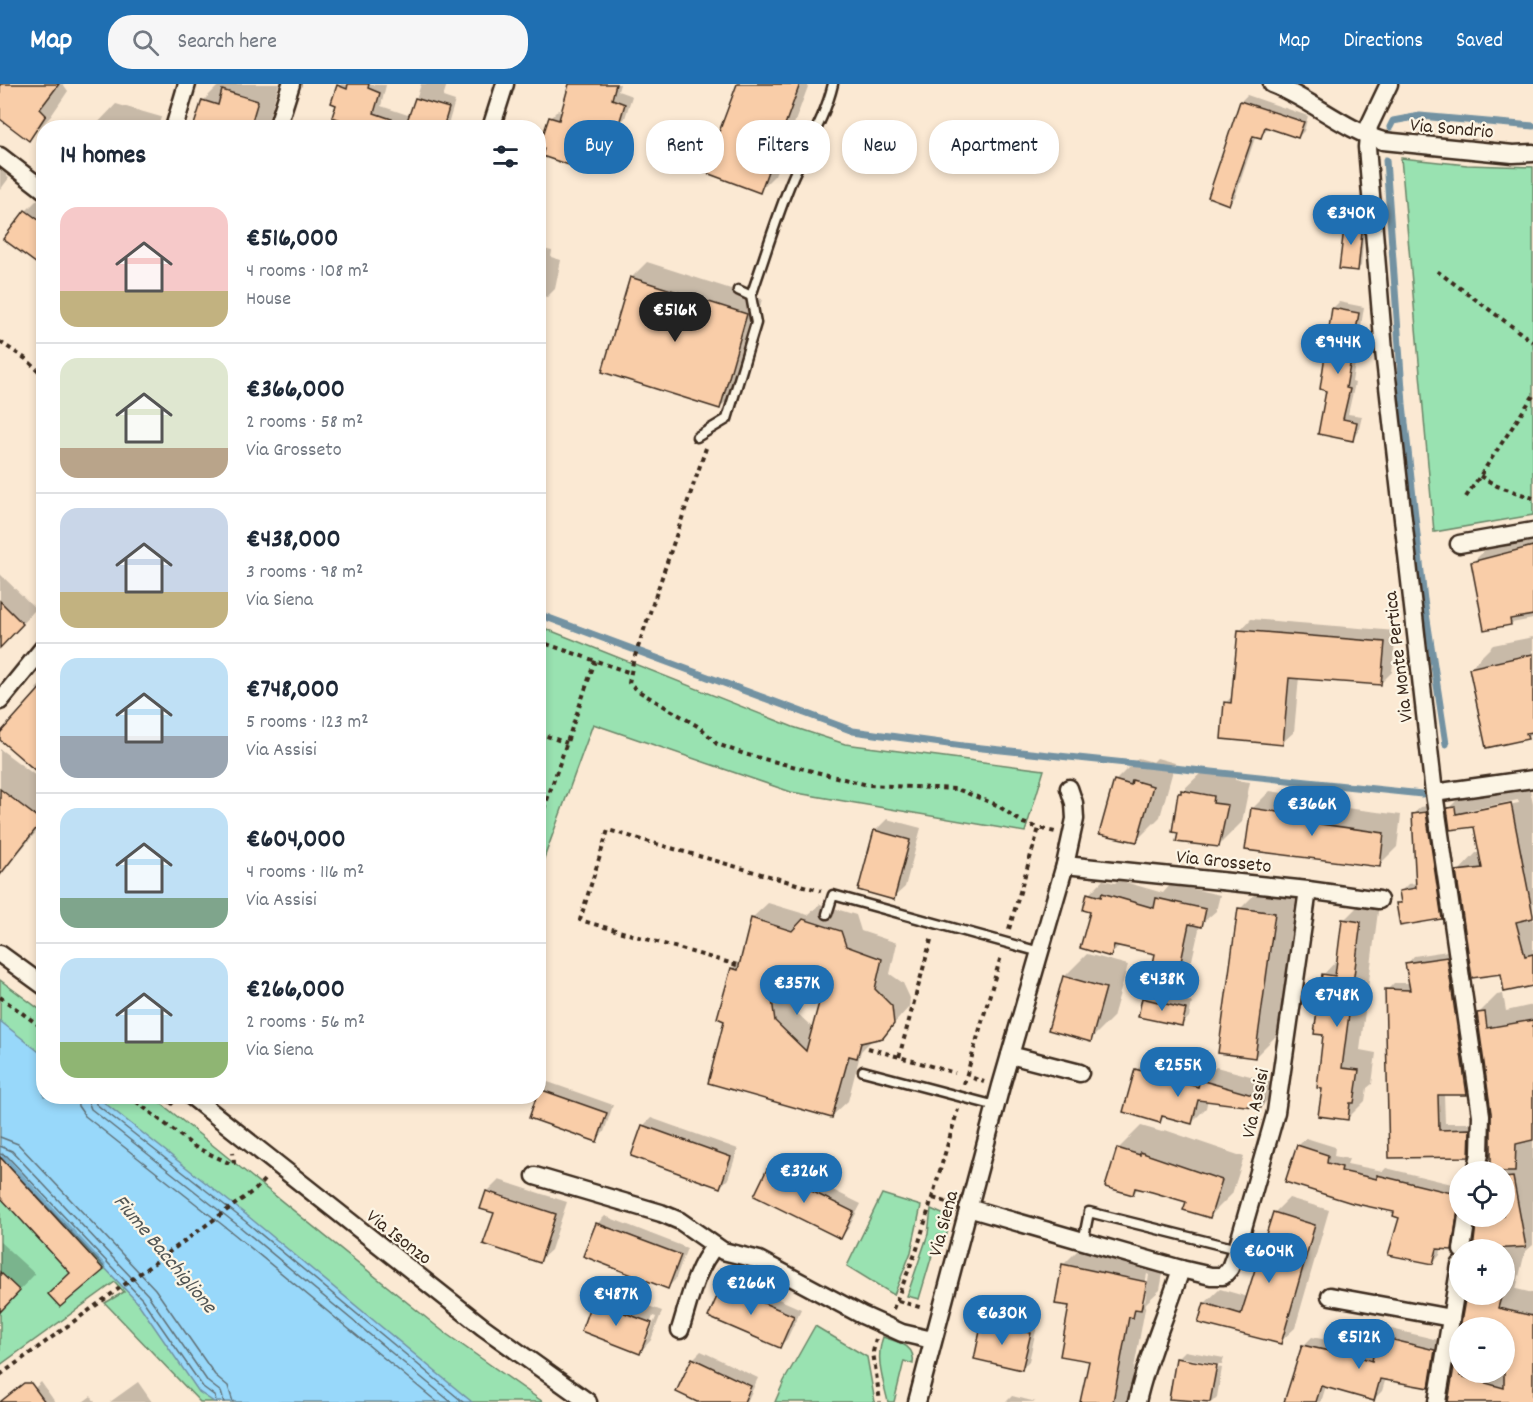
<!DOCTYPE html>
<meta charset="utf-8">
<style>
:root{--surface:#fff;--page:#f6f6f7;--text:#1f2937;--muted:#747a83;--line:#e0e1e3;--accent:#1f6fb2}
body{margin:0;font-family:Dekko,sans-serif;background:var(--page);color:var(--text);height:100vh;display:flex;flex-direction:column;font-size:22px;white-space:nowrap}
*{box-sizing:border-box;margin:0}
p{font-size:20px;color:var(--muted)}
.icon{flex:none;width:33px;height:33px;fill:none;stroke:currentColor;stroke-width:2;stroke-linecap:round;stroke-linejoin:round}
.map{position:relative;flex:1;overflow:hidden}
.panel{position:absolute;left:36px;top:36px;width:510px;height:984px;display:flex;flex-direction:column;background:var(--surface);border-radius:24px;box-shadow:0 3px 9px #0003}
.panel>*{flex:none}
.hud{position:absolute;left:564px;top:36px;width:570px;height:54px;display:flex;gap:12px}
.buttons{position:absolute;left:1449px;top:1077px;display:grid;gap:12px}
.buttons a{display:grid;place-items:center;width:66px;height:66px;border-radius:50%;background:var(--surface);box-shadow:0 3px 9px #0003;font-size:30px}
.price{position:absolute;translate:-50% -51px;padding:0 14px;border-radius:21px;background:var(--accent);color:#fff;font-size:20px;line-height:39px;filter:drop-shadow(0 2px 3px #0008)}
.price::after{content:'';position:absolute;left:50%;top:36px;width:18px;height:14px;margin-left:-9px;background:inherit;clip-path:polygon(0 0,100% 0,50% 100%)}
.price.active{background:#222;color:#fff}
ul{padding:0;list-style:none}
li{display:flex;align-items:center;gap:18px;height:150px;padding:0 24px}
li+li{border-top:2px solid var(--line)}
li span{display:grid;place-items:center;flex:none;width:168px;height:120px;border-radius:18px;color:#555}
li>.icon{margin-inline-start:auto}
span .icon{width:72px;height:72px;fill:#fffc;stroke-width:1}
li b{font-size:26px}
h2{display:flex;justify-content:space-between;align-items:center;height:72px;padding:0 24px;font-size:26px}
.pill{padding:0 21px;border-radius:24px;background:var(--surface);box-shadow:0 3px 9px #0003;font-size:21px;line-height:54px}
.pill.active{background:var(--accent);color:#fff}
header{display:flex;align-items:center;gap:36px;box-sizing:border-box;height:84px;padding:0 30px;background:var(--accent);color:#fff}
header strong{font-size:28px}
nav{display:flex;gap:33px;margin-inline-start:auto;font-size:21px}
.search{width:420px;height:54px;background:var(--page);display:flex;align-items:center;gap:15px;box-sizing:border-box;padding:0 21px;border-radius:24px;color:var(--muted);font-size:22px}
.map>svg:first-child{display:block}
.green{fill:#99e2b1;stroke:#6a8668;stroke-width:1.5}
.water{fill:#98d8fa;stroke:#7392a2;stroke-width:1.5}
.shadow{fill:#0003;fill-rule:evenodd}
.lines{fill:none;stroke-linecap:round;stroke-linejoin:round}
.shore{stroke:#607076;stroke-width:1.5}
.stream{stroke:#7392a2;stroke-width:7}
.building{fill:#f9cda8;stroke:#3b2a1e;stroke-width:1.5;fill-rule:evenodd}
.lane-casing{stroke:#3b2a1e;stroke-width:13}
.street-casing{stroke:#3b2a1e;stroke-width:21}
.path{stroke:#3b2a1e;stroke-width:4;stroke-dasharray:4.5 4.5;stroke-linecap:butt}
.lane{stroke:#fcf5e5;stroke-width:8}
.street{stroke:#fcf5e5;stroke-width:16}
.labels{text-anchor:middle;stroke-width:4.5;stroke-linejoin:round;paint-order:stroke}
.street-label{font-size:20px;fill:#3b2a1e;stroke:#fcf5e5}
.water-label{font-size:21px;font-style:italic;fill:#525655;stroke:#fcf5e5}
</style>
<header>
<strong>Map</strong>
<div class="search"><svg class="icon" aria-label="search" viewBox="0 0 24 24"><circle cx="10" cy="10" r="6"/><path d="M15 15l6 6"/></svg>Search here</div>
<nav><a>Map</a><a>Directions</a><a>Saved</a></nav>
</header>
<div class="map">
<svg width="1533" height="1318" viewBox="0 0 1533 1318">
<rect width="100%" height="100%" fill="#fbe9d3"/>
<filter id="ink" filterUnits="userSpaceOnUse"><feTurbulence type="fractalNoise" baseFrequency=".0167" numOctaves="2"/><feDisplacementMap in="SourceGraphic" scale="12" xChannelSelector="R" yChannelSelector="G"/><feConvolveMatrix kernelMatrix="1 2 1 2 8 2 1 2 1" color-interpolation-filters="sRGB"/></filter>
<g filter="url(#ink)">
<g class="green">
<path d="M1401,74L1467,81L1533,83V431L1434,448Z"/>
<path d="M539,542L793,643L845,660L1044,686L1025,748L791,708L593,640L539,788Z"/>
<path d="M0,896L43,928L44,1012L153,1013L445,1249L543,1318H200L105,1219L124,1208L115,1198L0,1281Z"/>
<path d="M882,1110L921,1122L911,1168L894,1211L847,1182Z"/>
<path d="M931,1125L951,1134L946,1153L938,1151L919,1215L907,1212L928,1150Z"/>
<path d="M815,1242L867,1273L875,1318H775L784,1297Z"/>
<path d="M883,1253C898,1258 916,1261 913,1280L904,1277L894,1318H888C883,1296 875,1275 883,1253Z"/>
</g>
<path class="water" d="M0,937L43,971L44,1012L97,1013L249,1133L472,1318H214L199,1308L138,1219L0,1073Z"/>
<g class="shadow">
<path d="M0,0H63L68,7L51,32L29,55L0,33Z"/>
<path d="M220,0H279L266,44H195L203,17Z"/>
<path d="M341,0L386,1L381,22L411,32L421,0H447L443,13L455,17L447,44H370L337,20Z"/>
<path d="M571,0H620L618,7L632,12L625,34L617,42L609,39L599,71L592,78L578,73L571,80L541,62L551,33L558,26L563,28Z"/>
<path d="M739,0H809L775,91L759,107Z"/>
<path d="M1247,11L1308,32L1304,47L1298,53L1268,43L1261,53L1256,51L1235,113L1229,119L1210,112L1241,17Z"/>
<path d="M116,20L161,33L158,44H93Z"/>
<path d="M0,67L14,81L6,92L9,94L0,106Z"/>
<path d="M42,111L44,113V184L26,127Z"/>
<path d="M1350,134L1365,136L1361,182L1358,185L1346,137Z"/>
<path d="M538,164L552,167L551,173L561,176L555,205L547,213L538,211Z"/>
<path d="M647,178L762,215L736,308L720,323L631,194Z"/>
<path d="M1339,218L1364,223L1352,298L1355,299L1348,330L1362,332L1358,349L1352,355L1328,305L1333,224Z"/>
<path d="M1533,445V535L1485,544L1473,478L1496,455Z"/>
<path d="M0,490L36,525L0,563Z"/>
<path d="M1251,535L1396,547L1392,588L1380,600L1299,593L1294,648L1282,659L1225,619L1233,612L1240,547Z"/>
<path d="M1533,553V648L1527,654L1470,584L1493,561Z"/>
<path d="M44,596V692L0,654L39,607L36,605Z"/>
<path d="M0,665L44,698V739L0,790Z"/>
<path d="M1138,674L1153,678L1157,674L1175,679L1160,733L1137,756L1115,697Z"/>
<path d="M1206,684L1236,689L1235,696L1250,698L1242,738L1219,761L1180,709Z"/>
<path d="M1312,701L1341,705L1338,723L1401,731L1397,763L1379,781L1252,725L1270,707L1301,712Z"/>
<path d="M1529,701L1533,720V901L1502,888L1458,788L1476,769H1481L1475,741L1451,745L1448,725L1467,706L1473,705L1474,712ZM1518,716L1519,719L1468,728V726Z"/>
<path d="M1433,721L1448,827L1441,834L1398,820L1402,816L1401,807L1408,800L1417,799L1413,730L1421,723Z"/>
<path d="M887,735L921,744L905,803L893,814L875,747Z"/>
<path d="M1103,796L1115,799L1118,796L1163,809L1171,800L1220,811L1216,827L1200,841L1192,876L1178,891L1156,869L1120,861L1110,871L1092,827L1089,810Z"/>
<path d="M1263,802L1297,806L1278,950L1255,973L1240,825Z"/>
<path d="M1362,818L1379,820L1360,966L1376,969L1372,1000L1367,1004L1365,1017L1347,1035L1323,1004V891L1338,875L1344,836Z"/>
<path d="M768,819L808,831L820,820L856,831L861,847L897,859L890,890L903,899L910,914L909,923L882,953L872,956L861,967L848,1017L832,1032L726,936L732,885L742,874L752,834ZM787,904L822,914L814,945L795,927L787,914Z"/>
<path d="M1454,866L1474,1002L1467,1009L1444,1010L1445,1039H1477L1475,1064L1468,1071L1391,1072L1387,906L1394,899H1410L1407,880L1414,872Z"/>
<path d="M1087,870L1128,881L1113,933L1090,956L1064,893Z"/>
<path d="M1151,907L1192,918L1189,933L1182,940L1143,914Z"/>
<path d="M1503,910L1506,927L1533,921V1161L1525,1168L1516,1205L1533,1209V1318H1449L1460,1250V1288H1504V1244H1461L1466,1210H1504V1166H1472L1477,1132H1504V1088L1478,930L1497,911Z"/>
<path d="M1151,971L1210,988L1216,983L1277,999L1275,1008L1261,1023L1208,1015L1206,1024L1192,1038L1165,1031L1160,1037L1137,986Z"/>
<path d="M548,998L613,1021L604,1048L596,1056L541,1006Z"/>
<path d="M651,1034L738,1065L728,1095L720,1103L643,1042Z"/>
<path d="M1141,1042L1162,1048L1165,1046L1244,1073L1232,1110L1209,1133L1187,1117L1139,1103L1133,1110L1118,1065Z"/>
<path d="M1306,1054L1335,1063L1334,1072L1349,1075L1347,1080L1383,1087L1386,1084L1456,1101L1440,1171L1433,1179L1396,1127L1298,1062Z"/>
<path d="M2,1068L106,1181L60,1221L72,1189L0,1111Z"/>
<path d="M776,1078L861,1120L848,1145L841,1153L769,1086Z"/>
<path d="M499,1096L567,1118L551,1166L539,1177L496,1128L487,1108Z"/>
<path d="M1289,1114L1329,1126L1295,1244L1280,1258L1205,1219L1220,1205L1248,1213L1274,1129Z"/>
<path d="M605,1132L687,1164L675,1196L668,1203L597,1140Z"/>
<path d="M0,1158L35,1190L0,1226Z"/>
<path d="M1082,1162L1165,1179L1160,1206L1146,1219L1133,1290H1135L1133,1302L1138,1318H1081L1090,1276L1071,1221L1063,1181ZM1147,1190L1149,1191L1145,1217L1141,1220Z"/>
<path d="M731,1194L801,1225L787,1255L780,1262L724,1202Z"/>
<path d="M605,1206L662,1227L651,1256L640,1268L583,1246L594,1217ZM653,1232L656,1233L647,1256H644Z"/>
<path d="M991,1231L1037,1242L1029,1277L1021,1285L984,1239Z"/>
<path d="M1387,1244L1443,1257L1437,1294L1428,1303L1386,1294L1382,1307L1373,1316L1326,1302L1321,1318H1286L1303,1262L1312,1253L1347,1260L1349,1258L1376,1267L1379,1253Z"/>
<path d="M701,1267L758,1294L747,1318H700L693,1275Z"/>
<path d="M1185,1267L1224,1274L1222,1281L1181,1273V1276L1222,1284L1217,1313L1212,1318L1170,1314L1177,1275Z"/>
<path d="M41,1298L55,1318H26L35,1304Z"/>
<path d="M138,1298L152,1318H110Z"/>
<path d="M91,1312L95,1318H83Z"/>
<path d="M1012,1312L1036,1318H1006Z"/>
</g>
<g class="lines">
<g class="shore">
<path d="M77,1012L78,1022L85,1032L234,1150L437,1318"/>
<path d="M86,1012L91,1025L240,1143L451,1318"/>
<path d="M94,1012L96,1020L245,1137L463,1318"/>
<path d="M0,1053L18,1060L155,1205L215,1291L228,1302L233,1318"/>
<path d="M0,1062L12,1067L148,1211L208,1298L221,1308L224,1318"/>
<path d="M0,1070L7,1072L142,1215L203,1303L215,1312L216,1318"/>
</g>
<g class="stream">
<path d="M1390,43L1393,37L1420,32L1533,42"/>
<path d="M1386,76L1403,320L1424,516L1446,660"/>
<path d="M538,530L853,647L963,662L1422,710"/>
</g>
</g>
<g class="building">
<path d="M0,0H59L40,25L46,31L29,57L0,35Z"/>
<path d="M348,0H369L368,4L380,9L374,29L406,40L415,14L449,24L443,44H365L332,33L336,21L331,19L337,1L347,5Z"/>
<path d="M569,0H616L612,15L625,20L618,43L605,39L592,80L574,74L572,82L542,72L544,65L539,63L549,33L559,36Z"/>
<path d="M737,0H800L760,109L704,88Z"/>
<path d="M222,6L258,17L250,44H193L202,16L218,21Z"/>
<path d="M1240,17L1304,38L1298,54L1265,43L1261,54L1253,52L1229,121L1208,113Z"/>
<path d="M25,126L44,140V185L3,155Z"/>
<path d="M1345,136L1363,138L1358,187L1339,185Z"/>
<path d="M630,193L747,230L720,325L602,288Z"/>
<path d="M1332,224L1359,229L1346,304L1350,305L1343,335L1357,338L1353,357L1318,350L1326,307L1320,305Z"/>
<path d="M1533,462V531L1510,535L1511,541L1484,546L1471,478Z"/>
<path d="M0,517L23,540L0,564Z"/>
<path d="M1238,546L1385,558L1381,601L1289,594L1283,661L1221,655L1224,618L1231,619Z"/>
<path d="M1533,570V648L1526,649L1528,655L1486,664L1469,584Z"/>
<path d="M44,600V694L0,656V649Z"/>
<path d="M1114,696L1131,701L1132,696L1153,702L1137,758L1099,750Z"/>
<path d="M0,705L42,737L0,791Z"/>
<path d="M1181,706L1214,712L1213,719L1228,721L1219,763L1176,758L1178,749L1172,748L1178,709H1181Z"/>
<path d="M1293,718L1324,722L1321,740L1384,749L1380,783L1245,766L1251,724L1291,730Z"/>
<path d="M1511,719L1533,831V834L1516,838L1525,872L1533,870V902L1504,908L1501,890L1472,894L1456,787L1482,784L1474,743L1450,746L1447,724L1455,723L1456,730Z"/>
<path d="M1426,728L1442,835L1400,842L1396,819H1401L1399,807L1416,804L1412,730Z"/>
<path d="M874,746L910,756L894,816L858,806Z"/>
<path d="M1087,809L1101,813L1102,809L1154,824L1156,814L1206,825L1202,843L1189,840L1178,892L1152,884L1155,870L1114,861L1111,873L1080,864L1090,828L1083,826Z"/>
<path d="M1238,824L1275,829L1255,974L1218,969Z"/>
<path d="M751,834L792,847L803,835L841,847L846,862L882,875L875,905L892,922L894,940L883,954L861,959L857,974L849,972L832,1034L708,999L724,937L717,934L731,884L738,886ZM770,901L820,915L806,967L775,937Z"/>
<path d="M1342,835L1361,838L1342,984L1359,986L1354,1019H1350L1348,1036L1318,1032L1322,1005L1317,1004L1323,951L1314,950L1322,890L1335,892Z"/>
<path d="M1447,873L1467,1011H1438L1439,1046L1470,1045L1469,1073L1389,1074L1385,905L1410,906L1405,879Z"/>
<path d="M1063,892L1106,904L1091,958L1048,946Z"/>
<path d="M1142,914L1186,925L1182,942L1138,933Z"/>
<path d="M1485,928L1487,944L1533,936V1056L1516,1060L1515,1088H1491V1029L1477,929Z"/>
<path d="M1135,985L1198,1003L1200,996L1263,1014L1261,1024L1198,1016L1192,1040L1162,1032L1160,1039L1123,1028Z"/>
<path d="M539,1005L607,1029L597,1058L529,1034Z"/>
<path d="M642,1041L731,1073L720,1104L631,1072Z"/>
<path d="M1297,1061L1328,1071L1327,1079L1342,1083L1341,1087L1377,1095V1091L1460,1111L1452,1166L1437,1165L1433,1180L1388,1171L1399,1134L1393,1132L1394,1128L1352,1119L1285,1098Z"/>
<path d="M1117,1064L1140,1071V1068L1222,1096L1210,1134L1183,1126L1186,1118L1152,1108L1135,1104L1133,1111L1105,1103Z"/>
<path d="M0,1073L104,1186L60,1223L48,1210L70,1189L0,1113Z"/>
<path d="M767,1085L854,1128L841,1155L754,1112Z"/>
<path d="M1513,1093L1526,1163L1473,1166L1477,1132H1504V1094Z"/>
<path d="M486,1107L556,1130L540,1179L483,1160L494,1129L480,1125Z"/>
<path d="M1273,1128L1315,1141L1281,1260L1198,1239L1204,1219L1241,1230Z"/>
<path d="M596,1139L681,1171L668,1205L583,1172Z"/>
<path d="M1062,1180L1147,1198L1141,1226L1135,1225L1133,1234L1129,1233L1113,1318H1080L1089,1277L1060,1272L1069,1222L1055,1220Z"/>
<path d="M0,1188L20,1207L0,1228Z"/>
<path d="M722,1201L794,1232L780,1264L708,1233Z"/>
<path d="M1466,1210H1502L1498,1224L1533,1232V1318H1448L1456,1271L1460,1272V1292L1504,1304V1244H1460Z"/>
<path d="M592,1217L652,1239L640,1270L581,1247Z"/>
<path d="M982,1238L1031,1249L1022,1286L974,1275Z"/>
<path d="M1377,1252L1435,1266L1429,1304L1380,1295L1374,1317L1321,1302L1316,1318H1284L1302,1261L1338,1269L1339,1266L1372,1277Z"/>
<path d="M692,1274L751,1302L744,1318H697L676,1308Z"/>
<path d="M1176,1274L1217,1281L1210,1318L1169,1315Z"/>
<path d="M24,1299H31L45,1318H0Z"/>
</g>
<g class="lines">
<g class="lane-casing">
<g id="lane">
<path d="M738,206L751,212C765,172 777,131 793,93C807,61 825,34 833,0"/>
<path d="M697,353L727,335L756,239L751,212"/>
<path d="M827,830L833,811L1040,868"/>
<path d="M863,987L996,1022"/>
<path d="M1083,1158L1089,1128L1237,1165"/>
</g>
</g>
<g class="street-casing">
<g id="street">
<path d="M1272,0C1311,15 1343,45 1383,57L1513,70L1533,69"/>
<path d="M1389,0L1369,42L1367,63L1384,267L1434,709L1481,1031L1480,1070L1476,1088"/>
<path d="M174,44L187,0"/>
<path d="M277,44L291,0"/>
<path d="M491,44L505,0"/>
<path d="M0,72L44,106"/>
<path d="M1459,460L1533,447"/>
<path d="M0,617L44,563"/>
<path d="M1434,709L1533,695"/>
<path d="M1065,781L1308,806L1379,816"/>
<path d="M0,870L44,902"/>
<path d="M1010,971L1080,989"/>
<path d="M191,1012L483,1243L588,1318"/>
<path d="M535,1092L661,1129L680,1137L723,1167L759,1176L862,1231L902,1249L932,1256"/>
<path d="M968,1124L1181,1185L1211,1192H1223L1230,1184L1237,1165L1276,1028L1308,806"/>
<path d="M1462,1166L1467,1132"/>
<path d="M1330,1212L1451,1234"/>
<path d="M680,1246C689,1218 695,1185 715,1162"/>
<path d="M917,1318L1001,1002L1065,781L1075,735L1074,719L1069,704"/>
<path d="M1137,1318C1147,1272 1167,1230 1181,1185"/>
<path d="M1437,1318L1460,1181"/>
</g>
</g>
<g class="path">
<path d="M1437,187L1533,258"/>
<path d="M0,258L26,275L44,292"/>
<path d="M706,364L633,578L629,599L640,608L701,644L717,660L744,670L868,701L957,705L997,721L1023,739L1039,744"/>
<path d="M1480,392L1497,402L1533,414"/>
<path d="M1466,413L1533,312"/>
<path d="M538,557L631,589"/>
<path d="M538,649L567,659"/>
<path d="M538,742L595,577"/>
<path d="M1009,845L1039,744L1055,748"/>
<path d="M737,881L580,836L608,746L821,807"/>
<path d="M0,913L44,945"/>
<path d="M868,964L955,989"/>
<path d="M899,973L932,852"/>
<path d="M973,994L984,998"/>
<path d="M964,1000L1001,872"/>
<path d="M129,1012L195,1063L231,1080L234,1079L233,1068"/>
<path d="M163,1012L174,1021"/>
<path d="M933,1114L953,1120"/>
<path d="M898,1217L923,1224"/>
<path d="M893,1225L917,1165L958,1025"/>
<path d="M876,1255L873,1268L880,1318"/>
<path d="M0,1291L256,1105L264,1096"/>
</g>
<use href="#lane" class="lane"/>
<use href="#street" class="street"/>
</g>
</g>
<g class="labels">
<g class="street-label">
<text transform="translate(1452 43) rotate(5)" y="7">Via Sondrio</text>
<text transform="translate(1397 573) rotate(-97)" y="7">Via Monte Pertica</text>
<text transform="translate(1224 776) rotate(6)" y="7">Via Grosseto</text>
<text transform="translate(1254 1019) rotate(-78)" y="7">Via Assisi</text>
<text transform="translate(942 1139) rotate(-75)" y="7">Via Siena</text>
<text transform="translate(400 1152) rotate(38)" y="7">Via Isonzo</text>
</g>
<g class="water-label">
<text transform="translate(166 1169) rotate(50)" y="7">Fiume Bacchiglione</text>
</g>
</g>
</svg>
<div class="buttons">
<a><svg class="icon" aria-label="locate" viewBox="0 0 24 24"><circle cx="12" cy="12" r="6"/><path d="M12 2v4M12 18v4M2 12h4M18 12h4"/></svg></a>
<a>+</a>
<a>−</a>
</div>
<b class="price" style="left:1351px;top:162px">€340K</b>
<b class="price active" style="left:675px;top:259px">€516K</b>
<b class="price" style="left:1338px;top:291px">€944K</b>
<b class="price" style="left:1312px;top:753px">€366K</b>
<b class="price" style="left:1162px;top:928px">€438K</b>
<b class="price" style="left:797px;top:932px">€357K</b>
<b class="price" style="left:1337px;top:944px">€748K</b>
<b class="price" style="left:1178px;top:1014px">€255K</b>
<b class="price" style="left:804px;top:1120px">€326K</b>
<b class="price" style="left:1269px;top:1200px">€604K</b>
<b class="price" style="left:751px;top:1232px">€266K</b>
<b class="price" style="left:616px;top:1243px">€487K</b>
<b class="price" style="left:1002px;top:1262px">€630K</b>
<b class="price" style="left:1359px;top:1286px">€512K</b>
<div class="hud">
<a class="pill active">Buy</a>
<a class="pill">Rent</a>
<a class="pill">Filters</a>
<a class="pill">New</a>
<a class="pill">Apartment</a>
</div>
<section class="panel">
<h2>14 homes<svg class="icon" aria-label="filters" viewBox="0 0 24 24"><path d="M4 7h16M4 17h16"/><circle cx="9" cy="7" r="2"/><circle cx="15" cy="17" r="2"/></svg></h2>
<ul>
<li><span style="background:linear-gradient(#f6c9c9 70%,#c2b280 0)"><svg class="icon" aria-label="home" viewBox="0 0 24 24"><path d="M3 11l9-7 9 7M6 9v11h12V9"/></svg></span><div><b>€516,000</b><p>4 rooms · 108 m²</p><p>House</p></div></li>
<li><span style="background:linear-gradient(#dfe7d0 75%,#b9a48a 0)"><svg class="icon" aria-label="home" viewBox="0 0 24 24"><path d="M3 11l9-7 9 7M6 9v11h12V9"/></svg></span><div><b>€366,000</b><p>2 rooms · 58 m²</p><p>Via Grosseto</p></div></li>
<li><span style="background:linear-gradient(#c9d6e8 70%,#c2b280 0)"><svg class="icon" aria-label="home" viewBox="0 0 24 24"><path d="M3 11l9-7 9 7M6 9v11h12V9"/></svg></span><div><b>€438,000</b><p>3 rooms · 98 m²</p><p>Via Siena</p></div></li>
<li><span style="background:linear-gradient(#bfe0f5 65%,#9aa5b1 0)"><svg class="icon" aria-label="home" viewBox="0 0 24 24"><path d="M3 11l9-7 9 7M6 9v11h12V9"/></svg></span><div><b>€748,000</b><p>5 rooms · 123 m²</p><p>Via Assisi</p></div></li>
<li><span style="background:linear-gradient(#bfe0f5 75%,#7fa58c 0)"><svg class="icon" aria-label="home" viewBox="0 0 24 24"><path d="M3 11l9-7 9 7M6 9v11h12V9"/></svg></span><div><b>€604,000</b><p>4 rooms · 116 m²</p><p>Via Assisi</p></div></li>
<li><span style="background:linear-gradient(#bfe0f5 70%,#8fb573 0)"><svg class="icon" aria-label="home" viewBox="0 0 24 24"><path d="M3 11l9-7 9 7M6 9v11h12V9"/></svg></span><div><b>€266,000</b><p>2 rooms · 56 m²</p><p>Via Siena</p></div></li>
</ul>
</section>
</div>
